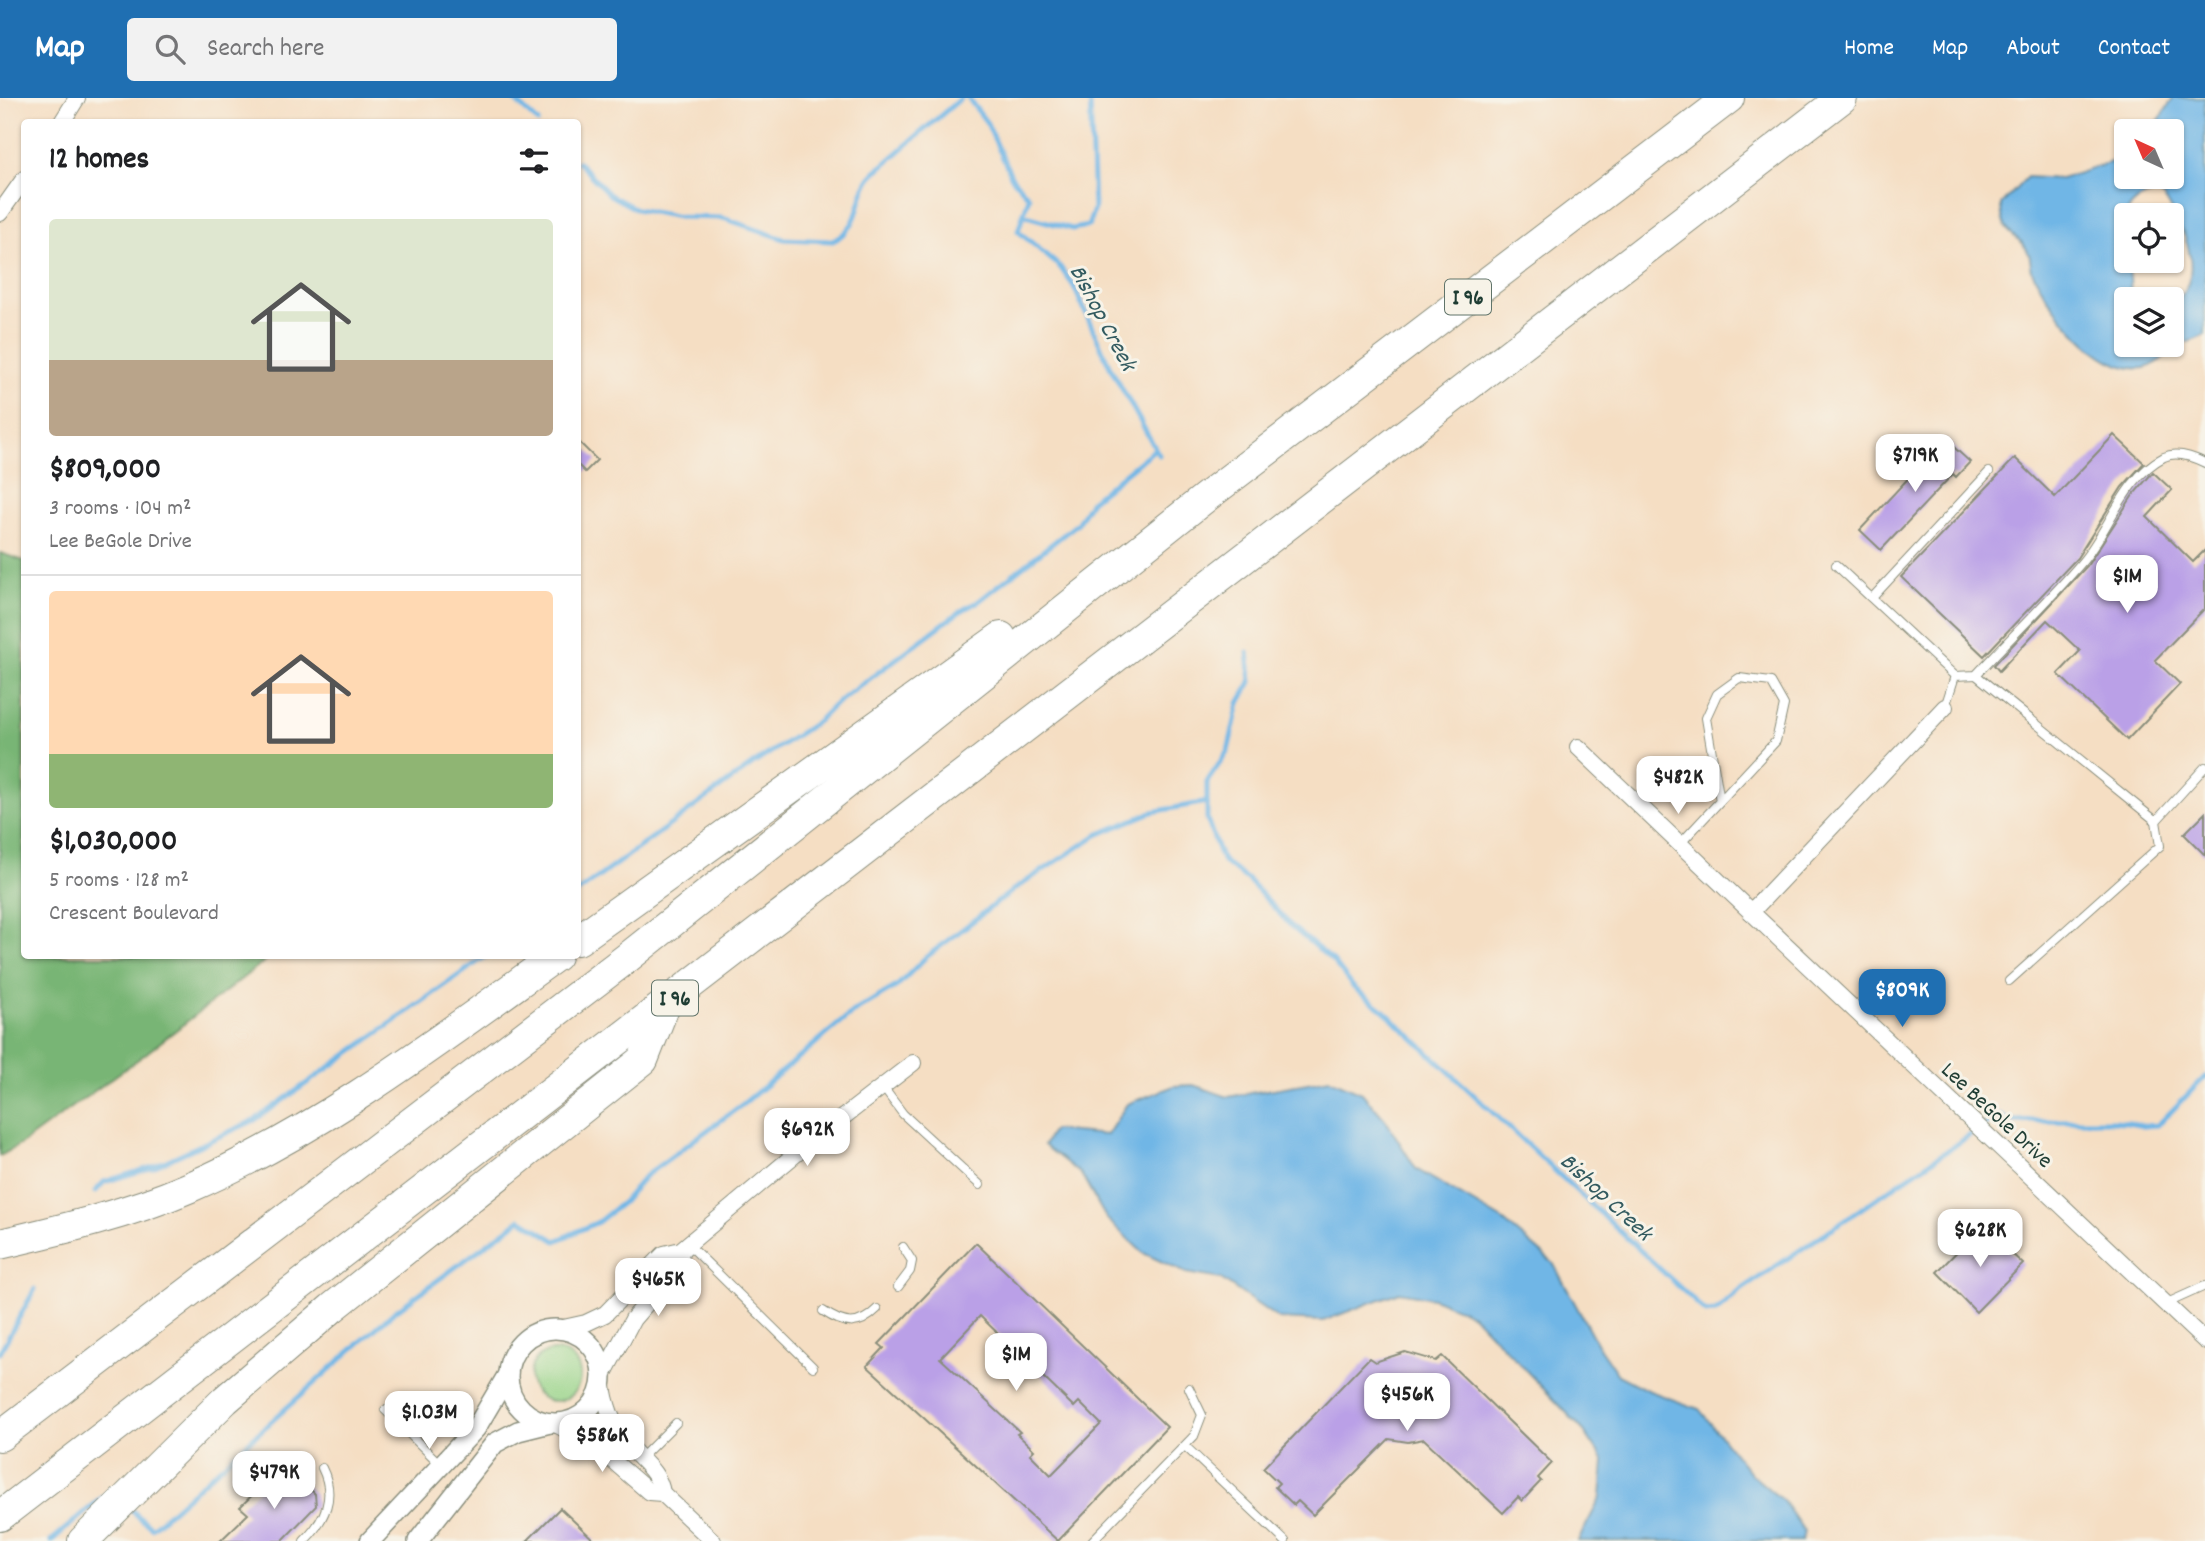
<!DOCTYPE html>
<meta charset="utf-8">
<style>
:root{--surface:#fff;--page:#f2f2f2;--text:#202124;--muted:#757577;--line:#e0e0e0;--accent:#1f6fb2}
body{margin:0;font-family:Dekko,sans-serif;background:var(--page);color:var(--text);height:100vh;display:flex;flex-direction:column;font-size:26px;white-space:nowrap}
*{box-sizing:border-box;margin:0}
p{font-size:23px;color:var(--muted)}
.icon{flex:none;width:38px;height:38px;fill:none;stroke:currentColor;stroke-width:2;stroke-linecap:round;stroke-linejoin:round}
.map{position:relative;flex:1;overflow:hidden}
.details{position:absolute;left:21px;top:21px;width:560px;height:840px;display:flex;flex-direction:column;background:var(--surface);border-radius:7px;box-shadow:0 2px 5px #0004}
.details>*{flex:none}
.needle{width:46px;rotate:316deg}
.fabs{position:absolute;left:2114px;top:21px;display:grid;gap:14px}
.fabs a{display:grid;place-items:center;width:70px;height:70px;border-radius:7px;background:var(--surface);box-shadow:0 2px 5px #0004;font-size:35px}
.price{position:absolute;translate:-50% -60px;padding:0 16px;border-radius:14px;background:#fff;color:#222;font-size:23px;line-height:46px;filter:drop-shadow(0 2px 4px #0008)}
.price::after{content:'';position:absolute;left:50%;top:42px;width:21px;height:16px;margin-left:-10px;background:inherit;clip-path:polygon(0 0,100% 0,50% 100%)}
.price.active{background:var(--accent);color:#fff}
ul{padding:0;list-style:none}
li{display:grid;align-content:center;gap:14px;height:371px;padding:0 28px}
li+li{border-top:2px solid var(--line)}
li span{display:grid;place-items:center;height:217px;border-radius:7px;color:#555}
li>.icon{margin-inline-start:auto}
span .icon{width:126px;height:126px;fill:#fffc;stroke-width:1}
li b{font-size:30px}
h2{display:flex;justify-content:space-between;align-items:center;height:84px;padding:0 28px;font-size:30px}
header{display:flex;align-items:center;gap:42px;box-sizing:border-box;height:98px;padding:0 35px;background:var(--accent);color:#fff}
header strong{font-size:33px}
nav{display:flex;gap:38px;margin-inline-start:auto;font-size:24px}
.search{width:490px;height:63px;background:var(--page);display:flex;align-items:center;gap:18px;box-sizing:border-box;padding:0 24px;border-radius:7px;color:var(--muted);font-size:26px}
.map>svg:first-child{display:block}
.green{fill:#96d387;stroke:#5a885e;stroke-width:2}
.forest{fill:#78b574;stroke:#4c7954;stroke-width:2}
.water{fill:#70b6e6;stroke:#487a8d;stroke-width:2;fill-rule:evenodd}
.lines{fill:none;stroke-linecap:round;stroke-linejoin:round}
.stream{stroke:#70b6e6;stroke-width:5}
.building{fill:#baa0e7;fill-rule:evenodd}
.service-casing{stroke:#8a8e7c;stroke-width:10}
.minor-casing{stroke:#8a8e7c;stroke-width:18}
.tertiary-casing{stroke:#8a8e7c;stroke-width:22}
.motorway-casing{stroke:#8a8e7c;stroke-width:32}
.service{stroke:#fff;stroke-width:8}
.minor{stroke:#fff;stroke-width:16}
.tertiary{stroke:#fff;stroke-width:19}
.motorway{stroke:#fff;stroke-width:30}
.labels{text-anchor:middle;stroke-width:6;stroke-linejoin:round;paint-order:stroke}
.shield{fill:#f7f3e8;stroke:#60746a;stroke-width:2}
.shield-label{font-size:21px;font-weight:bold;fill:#1f3d34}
.street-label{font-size:23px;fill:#1f3d34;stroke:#f7f3e8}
.water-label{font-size:24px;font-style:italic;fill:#335b60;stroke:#f7f3e8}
</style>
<header>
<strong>Map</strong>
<div class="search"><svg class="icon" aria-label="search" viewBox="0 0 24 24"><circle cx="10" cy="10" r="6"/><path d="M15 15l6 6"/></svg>Search here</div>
<nav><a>Home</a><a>Map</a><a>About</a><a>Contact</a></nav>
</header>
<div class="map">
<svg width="2205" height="1443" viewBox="0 0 2205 1443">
<rect width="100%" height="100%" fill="#f7f3e8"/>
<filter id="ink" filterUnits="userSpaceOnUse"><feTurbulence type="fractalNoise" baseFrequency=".0143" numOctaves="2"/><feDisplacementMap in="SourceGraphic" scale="14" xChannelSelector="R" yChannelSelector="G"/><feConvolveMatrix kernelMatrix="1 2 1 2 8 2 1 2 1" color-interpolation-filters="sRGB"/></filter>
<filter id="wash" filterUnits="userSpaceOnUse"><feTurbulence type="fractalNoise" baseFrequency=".00686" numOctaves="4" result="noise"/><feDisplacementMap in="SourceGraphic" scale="28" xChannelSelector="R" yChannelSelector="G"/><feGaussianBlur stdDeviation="1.57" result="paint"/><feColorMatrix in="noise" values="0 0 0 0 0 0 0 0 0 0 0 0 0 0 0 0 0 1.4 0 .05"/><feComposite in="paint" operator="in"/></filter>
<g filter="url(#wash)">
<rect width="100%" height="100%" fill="#f5dec3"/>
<circle class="green" cx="555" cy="1278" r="25"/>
<path class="forest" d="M0,455L24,463V858H271L144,957L23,1045L0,1058Z"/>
<g class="water">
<path d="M2173,0H2205V237C2197,242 2189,243 2180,247C2167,253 2159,268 2144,270C2099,276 2052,211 2034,177C2030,170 2031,163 2029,156C2020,133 2002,143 2001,107L2027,79L2061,81L2126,59V79H2172V33H2153ZM2157,95C2166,99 2166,104 2171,112C2189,140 2204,182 2172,207V247H2126V201H2129C2138,165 2098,106 2157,95Z"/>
<path d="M1330,981L1362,995L1385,1021L1416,1071L1504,1123L1553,1165L1598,1248L1618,1277L1647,1292L1699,1311L1751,1376L1783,1403L1804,1433L1802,1443H1578L1601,1399L1604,1363L1584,1333L1473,1217L1433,1200L1399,1194L1323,1223L1279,1221L1221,1181L1186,1175L1143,1155L1106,1120L1081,1076L1044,1047L1053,1032L1107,1037L1127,1006L1174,988L1193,987L1228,999Z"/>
</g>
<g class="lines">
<g class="stream">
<path d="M512,0L538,24"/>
<path d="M968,0L987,25L1012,80L1029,99L1018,133L1060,169L1073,187L1110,269L1159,357"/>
<path d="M578,64L610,97L636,111L679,119L723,120L784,141L833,143C866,125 853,100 874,75L961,0"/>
<path d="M1023,117L1072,131L1088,128L1094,111L1090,0"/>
<path d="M1248,554L1251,584L1239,605L1228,653L1207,684V721L1220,757L1225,765L1248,782L1292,829L1333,863L1354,890L1382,911L1706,1214L1716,1213L1738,1194L2000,1017L2009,1023H2116L2144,1028L2158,1027L2205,979"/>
<path d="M578,794L753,666L818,623L833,608L959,514L979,503L1077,426L1091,403L1155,351"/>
<path d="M95,1094L104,1084L153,1069L255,1022L486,858"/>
<path d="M0,1254L35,1191"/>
<path d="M130,1411L152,1430L393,1215L521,1121L556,1143L598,1124L623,1104L645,1078L743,1006L853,914L897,888L925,860L1016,790L1097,737L1116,729L1152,714L1207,704"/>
<path d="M51,1443L110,1393L115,1397"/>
</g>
</g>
<g id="blocks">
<g class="building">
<path d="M2114,337L2144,365L2122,389L2077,460L1984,558L1901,479L2015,360L2055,399Z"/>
<path d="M1945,341L1970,364L1956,379L1953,376L1881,452L1860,432Z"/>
<path d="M578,343L597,362L585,374L578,367Z"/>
<path d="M2153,374L2172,392L2147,419L2193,464L2205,452V510L2155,562L2180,586L2127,642L2058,576L2080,553L2047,522L1999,573L1994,567L2087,468L2133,397Z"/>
<path d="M2205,715V757L2184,736Z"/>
<path d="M1982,1128L2023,1166L1976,1214L1937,1174Z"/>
<path d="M976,1145L1167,1329L1058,1443L867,1268L884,1250L879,1246ZM980,1218L1074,1309L1079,1304L1101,1326L1051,1377L1030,1356L1034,1352L1017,1336L1020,1334L940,1260Z"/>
<path d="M1405,1254L1436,1263L1442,1258L1552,1365L1538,1380L1541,1383L1522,1403L1518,1399L1503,1415L1424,1341L1408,1344L1389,1341L1313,1417L1298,1403L1294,1407L1275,1389L1279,1385L1263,1370L1369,1260L1375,1264Z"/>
<path d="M291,1371L315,1396L316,1408L282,1443H220L248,1416L240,1409L266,1384L272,1390Z"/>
<path d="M560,1410L595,1443H527Z"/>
</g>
</g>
</g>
<g filter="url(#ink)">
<use href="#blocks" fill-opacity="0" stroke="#8a8e7c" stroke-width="2"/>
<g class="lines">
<g class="service-casing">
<g id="service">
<path d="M1836,467L1955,578"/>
<path d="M1872,500L1989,374"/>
<path d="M1976,577L2156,723L2205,669"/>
<path d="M1945,609L1955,578L1976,577C2011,539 2049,503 2082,464C2110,431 2123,380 2164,359C2177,353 2193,359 2205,365"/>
<path d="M1680,746L1776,643L1784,607L1771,584L1739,580L1717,596L1706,620L1720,703"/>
<path d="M2009,883L2160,748L2156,723"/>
<path d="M882,988L903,1016L980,1087"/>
<path d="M688,1146L813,1269"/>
<path d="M898,1189L910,1173L912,1163L903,1149"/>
<path d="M2165,1206L2205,1188"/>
<path d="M823,1213C844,1227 858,1230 877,1211"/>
<path d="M385,1312L440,1366"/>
<path d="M1185,1348L1285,1443"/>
<path d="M640,1361L676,1325"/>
<path d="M304,1443C326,1421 336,1398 322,1370"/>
<path d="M1092,1443L1194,1338L1202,1317L1189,1290"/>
</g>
</g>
<g class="minor-casing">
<g id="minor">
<path d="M62,24L77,0"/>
<path d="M0,115L24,81"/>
<path d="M1945,609L1751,814L2205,1243"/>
<path d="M1578,649L1751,814"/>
<path d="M559,1231L586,1225L605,1216L664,1156L681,1152L798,1054L913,965"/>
<path d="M602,1279L633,1221L679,1168L681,1152"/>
<path d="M602,1282C605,1305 611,1325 625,1343C638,1361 659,1372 662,1395"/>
<path d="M554,1325L597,1349L649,1394L662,1395L713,1443"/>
</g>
</g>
<g class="tertiary-casing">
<g id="tertiary">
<circle cx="555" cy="1278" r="47"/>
<path d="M370,1443L476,1330L508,1276"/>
<path d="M418,1443L495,1345L518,1333L550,1325"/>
</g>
</g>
<g class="motorway-casing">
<g id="motorway">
<path d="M578,842L1001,539"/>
<path d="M0,1146C64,1131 128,1116 188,1090C322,1032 438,943 556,858"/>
<path d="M0,1338L627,860L1206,399L1729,0"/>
<path d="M0,1418L1842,0"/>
<path d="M83,1443L225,1302L332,1210L643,962L664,909"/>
</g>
</g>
<use href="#service" class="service"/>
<use href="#minor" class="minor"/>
<use href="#tertiary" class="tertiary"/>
<use href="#motorway" class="motorway"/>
</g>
</g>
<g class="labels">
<g class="shield">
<rect x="1445" y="181.5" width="46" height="35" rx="5"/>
<rect x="652" y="882.5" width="46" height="35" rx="5"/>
</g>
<g class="shield-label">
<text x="1468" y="206">I 96</text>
<text x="675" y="907">I 96</text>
</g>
<g class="street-label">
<text transform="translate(1998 1016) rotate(43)" y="8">Lee BeGole Drive</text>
</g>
<g class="water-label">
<text transform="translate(1104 219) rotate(62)" y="8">Bishop Creek</text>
<text transform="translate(1607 1098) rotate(43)" y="8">Bishop Creek</text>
</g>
</g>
</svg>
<div class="fabs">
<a><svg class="needle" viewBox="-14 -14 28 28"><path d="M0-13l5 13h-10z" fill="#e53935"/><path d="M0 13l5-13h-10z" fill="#757577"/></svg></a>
<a><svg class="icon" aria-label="locate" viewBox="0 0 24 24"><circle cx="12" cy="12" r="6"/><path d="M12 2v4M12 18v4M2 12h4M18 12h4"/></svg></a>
<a><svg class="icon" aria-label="layers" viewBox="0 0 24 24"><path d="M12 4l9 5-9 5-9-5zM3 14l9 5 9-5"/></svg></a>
</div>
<b class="price" style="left:1915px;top:396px">$719K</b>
<b class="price" style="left:2127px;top:517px">$1M</b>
<b class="price" style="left:1678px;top:718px">$482K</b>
<b class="price active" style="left:1902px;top:931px">$809K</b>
<b class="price" style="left:807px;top:1070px">$692K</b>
<b class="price" style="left:1980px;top:1171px">$628K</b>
<b class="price" style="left:658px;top:1220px">$465K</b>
<b class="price" style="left:1016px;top:1295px">$1M</b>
<b class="price" style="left:1407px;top:1335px">$456K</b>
<b class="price" style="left:429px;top:1353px">$1.03M</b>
<b class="price" style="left:602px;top:1376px">$586K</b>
<b class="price" style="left:274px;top:1413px">$479K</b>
<section class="details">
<h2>12 homes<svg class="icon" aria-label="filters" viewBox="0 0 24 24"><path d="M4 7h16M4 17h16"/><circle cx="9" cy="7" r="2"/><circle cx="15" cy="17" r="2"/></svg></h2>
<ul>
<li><span style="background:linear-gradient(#dfe7d0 65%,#b9a48a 0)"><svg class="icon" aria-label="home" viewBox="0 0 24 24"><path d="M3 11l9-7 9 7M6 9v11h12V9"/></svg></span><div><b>$809,000</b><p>3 rooms · 104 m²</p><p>Lee BeGole Drive</p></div></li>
<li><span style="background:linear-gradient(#ffd9b3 75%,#8fb573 0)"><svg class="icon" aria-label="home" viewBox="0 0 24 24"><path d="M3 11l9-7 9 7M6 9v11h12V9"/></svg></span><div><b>$1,030,000</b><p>5 rooms · 128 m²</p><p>Crescent Boulevard</p></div></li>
</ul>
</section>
</div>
